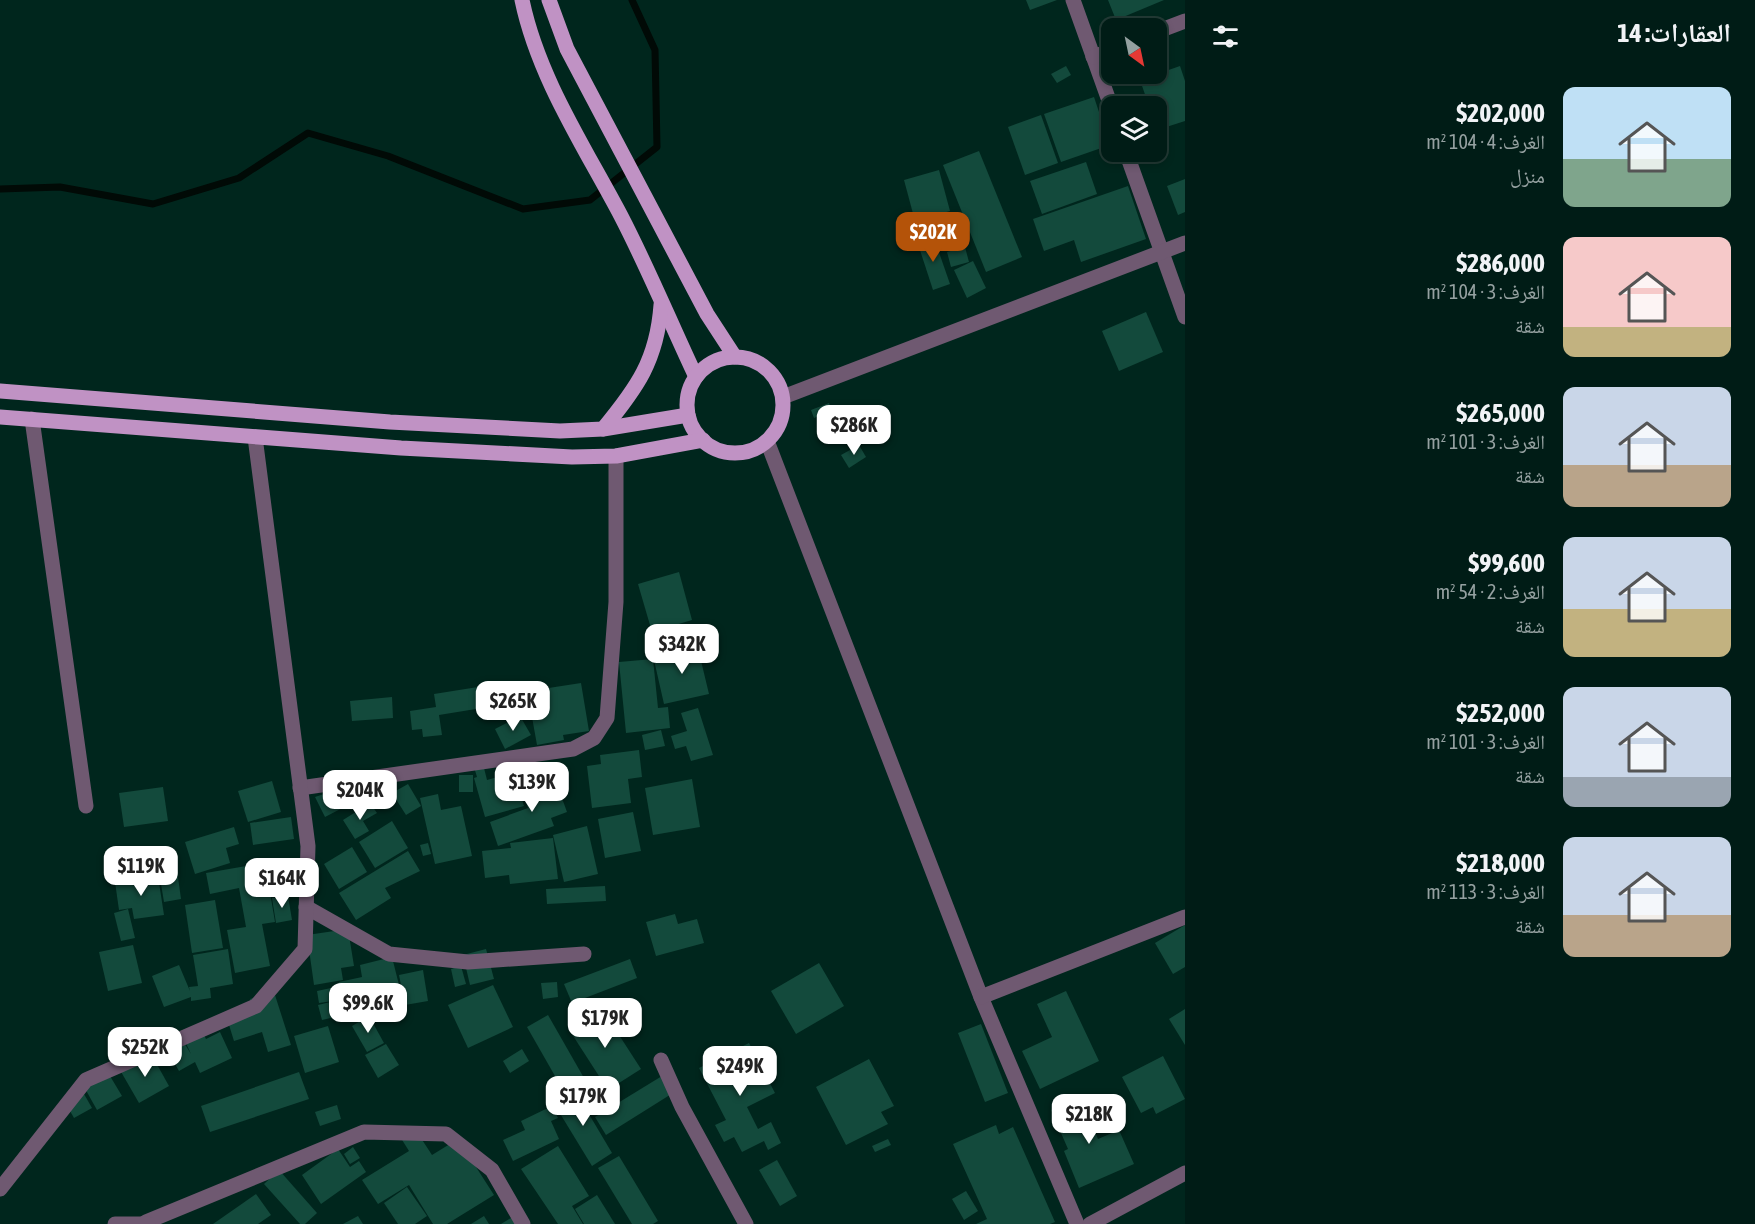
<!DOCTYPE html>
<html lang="ar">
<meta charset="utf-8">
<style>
:root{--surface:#001c16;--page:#0a251f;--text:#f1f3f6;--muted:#95a1a1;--line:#223a35;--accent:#b45309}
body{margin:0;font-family:"Asap Condensed","Noto Naskh Arabic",sans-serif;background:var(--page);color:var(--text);direction:rtl;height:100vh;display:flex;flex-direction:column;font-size:22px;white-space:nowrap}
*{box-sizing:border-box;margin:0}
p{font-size:20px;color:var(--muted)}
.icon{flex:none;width:33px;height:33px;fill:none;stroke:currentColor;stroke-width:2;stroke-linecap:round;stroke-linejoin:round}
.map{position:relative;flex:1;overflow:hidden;direction:ltr}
.details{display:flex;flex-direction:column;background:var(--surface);width:570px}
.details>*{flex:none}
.needle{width:39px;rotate:147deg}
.buttons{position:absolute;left:1101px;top:18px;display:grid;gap:12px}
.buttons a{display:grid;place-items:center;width:66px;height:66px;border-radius:12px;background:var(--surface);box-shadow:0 3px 9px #0003,0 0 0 2px var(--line);font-size:30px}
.price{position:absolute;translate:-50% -51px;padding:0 14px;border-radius:12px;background:#fff;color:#222;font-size:20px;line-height:39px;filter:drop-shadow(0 2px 3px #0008)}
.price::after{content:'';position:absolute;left:50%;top:36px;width:18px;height:14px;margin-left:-9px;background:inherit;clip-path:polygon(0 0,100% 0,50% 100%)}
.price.on{background:var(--accent);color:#fff}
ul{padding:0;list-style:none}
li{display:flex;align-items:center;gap:18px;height:150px;padding:0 24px}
li span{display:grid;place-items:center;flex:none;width:168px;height:120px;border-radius:12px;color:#555}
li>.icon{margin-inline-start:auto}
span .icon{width:72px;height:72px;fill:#fffc;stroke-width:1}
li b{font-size:26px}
h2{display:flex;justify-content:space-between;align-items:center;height:72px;padding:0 24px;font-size:26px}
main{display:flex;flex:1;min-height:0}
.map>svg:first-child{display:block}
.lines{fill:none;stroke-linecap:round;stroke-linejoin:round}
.stream{stroke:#010a06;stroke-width:7}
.building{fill:#134a3c}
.minor{stroke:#6f5971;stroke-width:15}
.major{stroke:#c092c4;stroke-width:15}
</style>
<main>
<section class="details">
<h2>العقارات: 14<svg class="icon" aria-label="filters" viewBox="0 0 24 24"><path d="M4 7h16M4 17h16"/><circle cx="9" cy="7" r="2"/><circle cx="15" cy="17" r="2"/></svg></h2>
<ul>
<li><span style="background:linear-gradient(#bfe0f5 60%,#7fa58c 0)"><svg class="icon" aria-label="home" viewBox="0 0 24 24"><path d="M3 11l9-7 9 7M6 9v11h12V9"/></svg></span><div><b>$202,000</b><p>الغرف: 4 · 104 m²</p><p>منزل</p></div></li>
<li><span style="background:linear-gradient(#f6c9c9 75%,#c2b280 0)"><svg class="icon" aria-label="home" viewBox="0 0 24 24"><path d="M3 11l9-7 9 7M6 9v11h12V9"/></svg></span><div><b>$286,000</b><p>الغرف: 3 · 104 m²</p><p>شقة</p></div></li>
<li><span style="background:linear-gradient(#c9d6e8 65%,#b9a48a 0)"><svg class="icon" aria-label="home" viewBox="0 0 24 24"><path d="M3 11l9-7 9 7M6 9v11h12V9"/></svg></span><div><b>$265,000</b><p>الغرف: 3 · 101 m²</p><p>شقة</p></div></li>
<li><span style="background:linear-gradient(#c9d6e8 60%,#c2b280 0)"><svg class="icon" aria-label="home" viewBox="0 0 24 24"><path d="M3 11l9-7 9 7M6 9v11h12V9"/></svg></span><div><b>$99,600</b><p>الغرف: 2 · 54 m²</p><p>شقة</p></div></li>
<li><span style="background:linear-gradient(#c9d6e8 75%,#9aa5b1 0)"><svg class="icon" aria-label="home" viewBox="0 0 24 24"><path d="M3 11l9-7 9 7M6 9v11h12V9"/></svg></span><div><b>$252,000</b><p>الغرف: 3 · 101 m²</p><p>شقة</p></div></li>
<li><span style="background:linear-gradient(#c9d6e8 65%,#b9a48a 0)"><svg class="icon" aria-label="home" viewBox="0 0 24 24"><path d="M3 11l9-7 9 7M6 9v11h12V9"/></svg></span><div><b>$218,000</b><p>الغرف: 3 · 113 m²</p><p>شقة</p></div></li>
</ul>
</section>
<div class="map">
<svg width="1185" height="1224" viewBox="0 0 1185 1224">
<rect width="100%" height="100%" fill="#00261d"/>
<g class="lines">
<path class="stream" d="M0,189L60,187L153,204L239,178L308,133L388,156L523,209L590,200L657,147L655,50L632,0"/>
</g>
<g class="building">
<path d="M1026,0H1057L1030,10Z"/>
<path d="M1108,0H1164L1116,20Z"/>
<path d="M1066,66L1071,75L1057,83L1051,74Z"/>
<path d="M1180,66L1185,81V121L1157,130L1156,106H1149L1140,80Z"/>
<path d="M1094,97L1110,145L1061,162L1044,114Z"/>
<path d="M1041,115L1058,163L1025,175L1008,127Z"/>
<path d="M979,151L1022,257L986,272L943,165Z"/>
<path d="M1086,162L1097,194L1042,214L1030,181Z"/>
<path d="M939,170L950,211L915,221L904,180Z"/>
<path d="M1185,179V212L1178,215L1167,186Z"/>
<path d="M1128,186L1146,239L1081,262L1074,240L1044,251L1033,219Z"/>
<path d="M954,216L964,239L946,247L936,223Z"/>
<path d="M933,235L950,284L933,290L917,241Z"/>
<path d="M965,247L969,262L951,267L947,252Z"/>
<path d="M973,261L986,288L967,298L954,270Z"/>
<path d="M1146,312L1163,352L1119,371L1102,331Z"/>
<path d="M829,403L832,411L814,418L811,410Z"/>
<path d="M859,445L866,457L849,468L841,455Z"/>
<path d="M679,572L692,620L652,632L638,584Z"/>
<path d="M697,644L709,694L664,704L654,660L673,655L671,650Z"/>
<path d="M653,659L658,708L668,707L670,728L626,733L619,662Z"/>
<path d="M581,683L589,731L563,735L564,740L537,745L530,706L545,704L542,689Z"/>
<path d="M478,687L482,708L439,715L442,735L423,737L422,729L412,730L410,711L436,707L434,694Z"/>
<path d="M392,697L393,718L352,721L350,701Z"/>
<path d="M698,708L713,755L691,761L686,746L675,749L671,736L687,731L681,713Z"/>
<path d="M520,716L531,735L505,749L495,729Z"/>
<path d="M661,730L665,746L645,750L642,735Z"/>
<path d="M639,750L642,777L628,779L631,803L592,808L587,766L601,764L600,755Z"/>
<path d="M483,764L487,780L530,768L535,788L520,793L524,806L485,817L474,778L477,777L474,767Z"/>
<path d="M551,768L567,812L551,818L554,826L498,846L490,822L528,808L526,802L545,795L537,773Z"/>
<rect x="459" y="775" width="14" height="17"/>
<path d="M692,779L700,827L653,835L645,788Z"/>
<path d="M272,781L281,812L248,822L238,791Z"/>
<path d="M379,782L387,794L360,806L352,789Z"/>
<path d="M408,784L421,806L406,815L392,793Z"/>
<path d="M163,787L168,821L124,827L119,793Z"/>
<path d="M342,788L352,803L325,817L315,797Z"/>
<path d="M438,794L441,810L461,806L472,856L435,864L420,798Z"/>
<path d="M370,803L377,813L363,821L369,831L355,839L343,820Z"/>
<path d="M633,812L641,851L605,858L598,819Z"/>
<path d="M291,817L294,839L253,845L250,823Z"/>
<path d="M392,821L408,848L375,868L359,842Z"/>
<path d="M587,826L598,874L564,882L553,835Z"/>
<path d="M234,827L239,844L226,848L230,863L195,874L185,842Z"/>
<path d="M553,838L558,879L510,884L509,875L485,878L482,851L511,848L510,843Z"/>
<path d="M428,843L431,854L423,856L420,845Z"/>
<path d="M352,847L367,872L339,889L324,864Z"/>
<path d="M408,851L420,871L385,888L391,898L356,920L339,893Z"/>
<path d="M252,865L257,889L269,886L275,922L262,924L270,966L235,973L227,930L246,927L239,888L210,894L206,873Z"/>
<path d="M177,870L181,899L164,902L159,872Z"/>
<path d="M158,876L164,915L134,919L132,908L119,910L115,882Z"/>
<path d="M605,886L606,901L547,904L546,889Z"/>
<path d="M288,896L292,920L276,923L272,898Z"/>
<path d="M215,900L223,948L192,953L185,905Z"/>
<path d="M128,909L135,938L121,941L114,913Z"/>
<path d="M675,914L678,924L697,919L704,943L656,956L646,922Z"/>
<path d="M1185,925V967L1173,974L1155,943Z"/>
<path d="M348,929L354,966L341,968L343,980L314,985L307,935Z"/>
<path d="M133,945L142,983L108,991L99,952Z"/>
<path d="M228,949L233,984L210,988L211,998L191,1001V997L164,1007L152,976L179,965L190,991L189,987L198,986L193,955Z"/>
<path d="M486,949L494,979L470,985L463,955Z"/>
<path d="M392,957L403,1001L322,1020L318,1005L343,999L339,982L362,977L360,965Z"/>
<path d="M630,959L637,978L572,1003L564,984Z"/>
<path d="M819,963L844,1006L796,1034L771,991Z"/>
<path d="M461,966L466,984L455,987L451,969Z"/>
<path d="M423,970L428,1001L405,1005L399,975Z"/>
<path d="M557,982L558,997L543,999L541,983Z"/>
<path d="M493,985L513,1027L468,1048L448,1005Z"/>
<path d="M331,988L333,1001L319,1003L317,991Z"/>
<path d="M1066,991L1099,1061L1040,1089L1022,1051L1052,1037L1037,1004Z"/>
<path d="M274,992L291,1045L268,1052L262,1032L234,1041L225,1012L251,1004L250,999Z"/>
<path d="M601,1007L641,1069L608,1090L568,1028Z"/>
<path d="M1185,1009V1045L1169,1019Z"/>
<path d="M548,1015L584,1078L563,1090L527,1027Z"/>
<path d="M369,1016L384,1043L367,1052L352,1026Z"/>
<path d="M981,1024L1008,1093L985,1102L958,1033Z"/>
<path d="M328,1026L339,1062L305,1073L294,1036Z"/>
<path d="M200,1027L206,1039L220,1032L232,1058L200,1073L195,1062L179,1071L166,1048L181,1038L191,1054L182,1035Z"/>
<path d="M749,1043L775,1093L747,1107L758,1129L771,1122L781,1143L768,1150L764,1141L742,1152L734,1137L724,1142L715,1125L726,1120L699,1068Z"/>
<path d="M386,1044L399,1065L378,1078L365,1055Z"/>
<path d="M522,1049L529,1061L510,1073L503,1061Z"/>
<path d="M150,1052L169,1086L139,1103L120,1070Z"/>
<path d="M1163,1056L1185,1099L1156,1114L1153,1107L1141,1113L1122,1077Z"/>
<path d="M869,1059L894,1106L881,1112L888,1124L846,1145L816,1087Z"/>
<path d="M107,1071L122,1096L97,1110L83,1085Z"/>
<path d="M299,1072L309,1099L210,1132L201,1106Z"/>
<path d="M662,1076L673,1093L606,1135L595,1117Z"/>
<path d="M574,1089L612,1153L592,1166L553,1102Z"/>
<path d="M84,1094L92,1108L74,1118L66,1104Z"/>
<path d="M1080,1097L1098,1139L1119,1130L1134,1164L1079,1188L1064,1151L1068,1149L1051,1110Z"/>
<path d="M337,1105L341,1119L320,1126L315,1112Z"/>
<path d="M552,1106L558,1118L551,1121L559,1139L513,1161L503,1140L525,1130L521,1121Z"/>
<path d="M996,1125L999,1134L1013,1127L1055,1222L1050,1224H976L987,1219L953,1144Z"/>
<path d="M413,1126L432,1155L458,1139L494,1195L447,1224H433L409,1185L378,1204L362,1180L409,1151L399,1135Z"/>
<path d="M888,1139L891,1145L875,1152L872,1146Z"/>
<path d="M558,1146L589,1196L572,1206L583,1224H558L521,1169Z"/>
<path d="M353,1147L360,1158L350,1164L344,1154Z"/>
<path d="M338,1149L350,1167L359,1161L366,1172L321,1204L302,1175Z"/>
<path d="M619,1156L658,1221L653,1224H632L598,1168Z"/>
<path d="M777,1160L797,1196L780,1206L759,1170Z"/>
<path d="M279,1170L317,1213L305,1224H300L264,1184Z"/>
<path d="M407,1187L427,1216L415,1224H398L384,1203Z"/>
<path d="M966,1191L978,1211L964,1220L952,1199Z"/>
<path d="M256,1194L271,1215L258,1224H213Z"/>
<path d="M597,1195L615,1224H584L575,1209Z"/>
<path d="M521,1212L528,1224H501Z"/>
<path d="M358,1216L363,1224H343Z"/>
<path d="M484,1216L489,1224H471Z"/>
</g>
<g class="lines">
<g class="minor">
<path d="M1073,0L1112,109"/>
<path d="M1156,32L1185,21"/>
<path d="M1093,57L1112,50"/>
<path d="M1126,152L1185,317"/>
<path d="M783,397L1185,243"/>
<path d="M32,419L86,806"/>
<path d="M767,441L981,997L1077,1224"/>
<path d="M300,788L573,749L594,738L607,718L616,602V456"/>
<path d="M306,907L389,954L468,962L584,954"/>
<path d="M981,997L1185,917"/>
<path d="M661,1060L682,1107L746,1224"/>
<path d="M0,1189L86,1080L256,1006L305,949L308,846L255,437"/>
<path d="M146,1222L364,1132L446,1134L492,1170L523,1224"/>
<path d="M115,1224H148"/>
<path d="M1090,1224L1185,1173"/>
</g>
<g class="major">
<path d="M522,0C538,77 584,146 621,216C648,268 671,324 696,377"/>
<path d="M549,0L567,49L707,314L735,357"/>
<circle cx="735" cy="405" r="48"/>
<path d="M0,391L390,422L560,431L603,429L688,415"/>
<path d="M0,417L401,448L572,457L616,456L703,440"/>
<path d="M603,429C637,388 657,360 661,305"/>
</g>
</g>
</svg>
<div class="buttons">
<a><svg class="needle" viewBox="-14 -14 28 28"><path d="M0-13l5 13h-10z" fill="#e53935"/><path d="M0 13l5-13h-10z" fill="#95a1a1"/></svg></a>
<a><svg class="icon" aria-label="layers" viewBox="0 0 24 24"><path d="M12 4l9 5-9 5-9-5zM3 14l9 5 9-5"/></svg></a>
</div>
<b class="price on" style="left:933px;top:263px">$202K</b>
<b class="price" style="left:854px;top:456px">$286K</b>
<b class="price" style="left:682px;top:675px">$342K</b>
<b class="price" style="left:513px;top:732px">$265K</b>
<b class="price" style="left:532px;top:813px">$139K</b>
<b class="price" style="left:360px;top:821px">$204K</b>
<b class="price" style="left:141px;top:897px">$119K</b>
<b class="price" style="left:282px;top:909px">$164K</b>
<b class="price" style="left:368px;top:1034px">$99.6K</b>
<b class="price" style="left:605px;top:1049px">$179K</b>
<b class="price" style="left:145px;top:1078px">$252K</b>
<b class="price" style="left:740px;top:1097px">$249K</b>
<b class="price" style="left:583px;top:1127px">$179K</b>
<b class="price" style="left:1089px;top:1145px">$218K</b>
</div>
</main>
